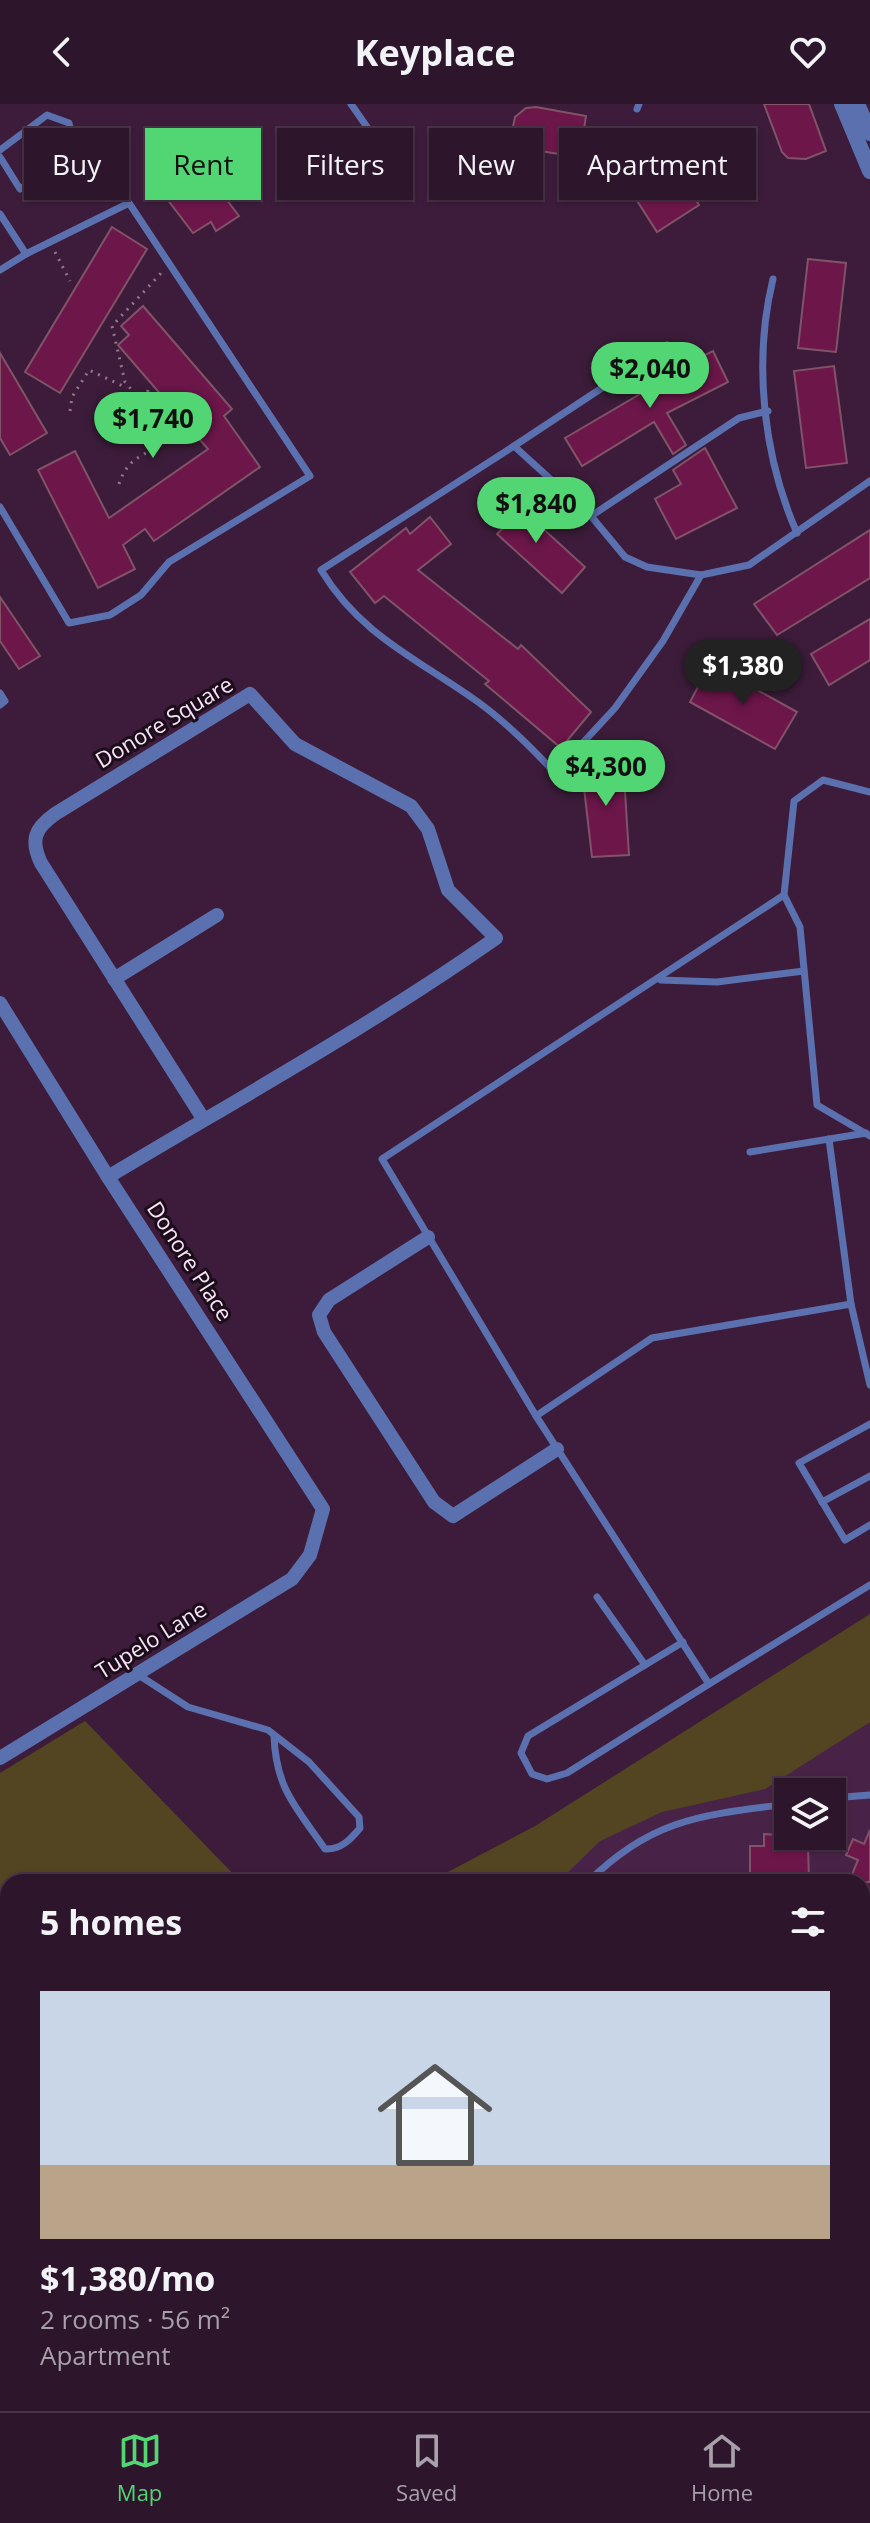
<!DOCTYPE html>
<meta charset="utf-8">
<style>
:root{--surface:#2d152c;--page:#351e34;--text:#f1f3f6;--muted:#a79fa9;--line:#483448;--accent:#52d673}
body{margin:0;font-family:"Open Sans",sans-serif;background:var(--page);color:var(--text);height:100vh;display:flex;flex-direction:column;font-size:30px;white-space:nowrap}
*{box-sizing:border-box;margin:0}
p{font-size:26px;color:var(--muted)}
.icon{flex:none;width:44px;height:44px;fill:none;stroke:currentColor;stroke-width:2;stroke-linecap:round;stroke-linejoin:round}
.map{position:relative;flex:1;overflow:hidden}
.drawer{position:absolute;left:0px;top:1770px;width:870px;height:538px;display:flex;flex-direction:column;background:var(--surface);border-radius:24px 24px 0 0;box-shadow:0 2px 6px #0004,0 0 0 2px var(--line)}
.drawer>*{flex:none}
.hud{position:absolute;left:24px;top:24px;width:822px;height:72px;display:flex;gap:16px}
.tools{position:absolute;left:774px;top:1674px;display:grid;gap:16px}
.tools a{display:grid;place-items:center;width:72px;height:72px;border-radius:0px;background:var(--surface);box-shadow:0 2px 6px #0004,0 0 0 2px var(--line);font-size:40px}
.price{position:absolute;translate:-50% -68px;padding:0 18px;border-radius:28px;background:var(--accent);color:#111;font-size:26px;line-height:52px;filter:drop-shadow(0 2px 4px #0008)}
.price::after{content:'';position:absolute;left:50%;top:48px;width:24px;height:18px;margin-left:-12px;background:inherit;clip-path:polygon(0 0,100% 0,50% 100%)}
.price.selected{background:#222;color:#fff}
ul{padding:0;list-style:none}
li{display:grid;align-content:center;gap:16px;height:424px;padding:0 40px}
li span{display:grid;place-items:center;height:248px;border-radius:0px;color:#555}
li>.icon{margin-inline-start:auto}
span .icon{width:144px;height:144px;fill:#fffc;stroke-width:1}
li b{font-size:34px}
h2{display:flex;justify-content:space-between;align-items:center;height:96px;padding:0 40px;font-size:34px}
.pill{padding:0 28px;border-radius:0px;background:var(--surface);box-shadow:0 2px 6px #0004,0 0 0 2px var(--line);font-size:28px;line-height:72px}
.pill.selected{background:var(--accent);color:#111}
header{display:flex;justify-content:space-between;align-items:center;height:104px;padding:0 40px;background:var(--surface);font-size:36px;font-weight:700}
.dock{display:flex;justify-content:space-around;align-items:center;height:112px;border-top:2px solid var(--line);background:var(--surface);font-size:22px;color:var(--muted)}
.dock a{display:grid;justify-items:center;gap:4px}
.dock .selected{color:var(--accent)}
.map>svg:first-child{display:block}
.built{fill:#492347;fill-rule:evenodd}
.green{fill:#534521}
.building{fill:#6c164a;stroke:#805369;stroke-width:2}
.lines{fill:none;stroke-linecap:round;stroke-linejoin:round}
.path{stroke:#91768f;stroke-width:3;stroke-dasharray:2 6;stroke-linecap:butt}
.service{stroke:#5b70ae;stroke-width:7}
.minor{stroke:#5b70ae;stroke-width:14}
.tertiary{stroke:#5b70ae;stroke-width:16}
.labels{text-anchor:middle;stroke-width:6;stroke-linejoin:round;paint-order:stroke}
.street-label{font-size:22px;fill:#f9e4f7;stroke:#1b0d1a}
</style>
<header><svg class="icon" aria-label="back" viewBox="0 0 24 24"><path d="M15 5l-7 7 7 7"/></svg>Keyplace<svg class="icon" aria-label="heart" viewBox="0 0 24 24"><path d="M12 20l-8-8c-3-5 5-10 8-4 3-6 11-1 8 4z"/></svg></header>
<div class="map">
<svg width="870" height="2307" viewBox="0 0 870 2307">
<rect width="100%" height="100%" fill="#3c1c3a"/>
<g class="built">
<path d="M870,1510V2087L862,2105V1778H512ZM788,1688H832V1732H788Z"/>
<path d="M293,2300H713L701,2307H290Z"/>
</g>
<g class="green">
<path d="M870,1510V1618L765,1685L662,1708L600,1737L558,1778H429L535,1722Z"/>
<path d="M85,1617L241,1778H8V1798L0,1788V1669Z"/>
<path d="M0,1807H8V1900L0,1893Z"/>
<path d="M8,1998V2254L0,2252V2000Z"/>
<path d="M217,2300H313L309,2307H240Z"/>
</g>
<g class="building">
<path d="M764,0H809L826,47L806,55L788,54L782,48Z"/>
<path d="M536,3L586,12L582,38L565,51L509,42L515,13L526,4Z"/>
<path d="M652,49L666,71L676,65L699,101L657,128L620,70Z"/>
<path d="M175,56L193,85L210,74L239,112L216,127L211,118L193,129L161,87L168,83L158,66Z"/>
<path d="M112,123L147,145L60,289L25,268Z"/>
<path d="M808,155L846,159L836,248L798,244Z"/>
<path d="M143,202L232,305L224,312L260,363L154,437L145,425L123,441L135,465L98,484L38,366L75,347L109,414L208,345L118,241L129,231L121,222Z"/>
<path d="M713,247L728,278L667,309L686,341L673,350L654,318L582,362L565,334L657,280L655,276Z"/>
<path d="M0,249L47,329L10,351L0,334Z"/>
<path d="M834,262L847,359L806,364L794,267Z"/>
<path d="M705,344L737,404L676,435L655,395L681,380L673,366Z"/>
<path d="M505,390L585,463L562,489L497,430L503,424L488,410Z"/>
<path d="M430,413L451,440L418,466L518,545L521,541L591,608L561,644L485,580L489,577L384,492L375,499L350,468L406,424L410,430Z"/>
<path d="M870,426V474L777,531L754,500Z"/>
<path d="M0,493L40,552L19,565L0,537Z"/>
<path d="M870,515V556L829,581L811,550Z"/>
<path d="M710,560L797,608L775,645L690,598Z"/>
<path d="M623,656L629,751L592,753L581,658Z"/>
<path d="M870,1726V1778H849L858,1756L846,1751L853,1735L864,1740Z"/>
<path d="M764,1730L793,1732L792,1742L808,1743L809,1778H750V1742H764Z"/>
</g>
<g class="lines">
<g class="path">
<path d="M55,148L70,177"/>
<path d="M142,303L150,281"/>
<path d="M70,307L72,293L89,266L127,284"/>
<path d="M146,307L165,302"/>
<path d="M119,380C130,346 152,355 159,334L141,297L125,278L112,222L163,167"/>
</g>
<g class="service">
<path d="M351,0L374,33"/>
<path d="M637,5L639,0"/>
<path d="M0,46L47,11L69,19L76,51L20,85L0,53"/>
<path d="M0,110L26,150L129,99L310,372L169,458L141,491L110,511L69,519L0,403"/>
<path d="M0,166L26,150"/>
<path d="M773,175C753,257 763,352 797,429"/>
<path d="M667,241L514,342L591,412L739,314L768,307"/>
<path d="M514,342L321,466C361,532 418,555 478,598C507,619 531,643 555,669L615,604L663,537L701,471"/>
<path d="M591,412L625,453L647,463L701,471L749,461L870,377"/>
<path d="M0,589L5,597L0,601"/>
<path d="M870,688L823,676L794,697L784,791L382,1055L536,1312L709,1580L870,1481"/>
<path d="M784,791L800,823L817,1001L870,1032"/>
<path d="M661,876L717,878L804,867"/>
<path d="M829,1035L851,1200"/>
<path d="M750,1048L866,1029"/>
<path d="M536,1312L652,1234L851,1200L870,1281"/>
<path d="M870,1320L799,1359L845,1436L870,1421"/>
<path d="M822,1398L870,1372"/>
<path d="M597,1493L645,1561"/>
<path d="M683,1538L528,1632L521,1649L532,1670L547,1675L567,1669L709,1580"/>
<path d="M137,1570L188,1603L268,1626L309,1658L359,1713L360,1724C351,1735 341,1746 325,1745C296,1703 276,1685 274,1632"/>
<path d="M832,1694L870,1691"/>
<path d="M588,1778C652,1714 703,1711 788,1700"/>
<path d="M862,2270L870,2275"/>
<path d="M0,2280L8,2281"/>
<path d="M0,2293L8,2286"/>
<path d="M114,2300L152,2307"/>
<path d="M751,2307L761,2300"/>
</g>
<g class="minor">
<path d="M114,875L217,811"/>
<path d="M0,899L108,1073L323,1405L310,1451L292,1475L0,1654"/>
<path d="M108,1073C238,995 372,921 496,834L448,786L428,725L411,702L295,640L250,590L55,710C35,724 30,736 41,759L204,1016"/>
<path d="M428,1133L329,1196L319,1211L324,1228L434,1398L453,1412L557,1345"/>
<path d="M346,2307L349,2300"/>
<path d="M373,2307L376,2300"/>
</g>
<g class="tertiary">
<path d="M842,0L870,67"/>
<path d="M857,0L870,29"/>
</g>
</g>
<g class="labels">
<g class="street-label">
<text transform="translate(164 618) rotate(-31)" y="8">Donore Square</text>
<text transform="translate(190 1157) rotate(57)" y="8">Donore Place</text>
<text transform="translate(151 1536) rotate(-32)" y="8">Tupelo Lane</text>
</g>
</g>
</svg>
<div class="tools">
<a><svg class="icon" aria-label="layers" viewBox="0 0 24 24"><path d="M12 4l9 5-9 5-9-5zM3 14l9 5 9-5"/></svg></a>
</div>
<b class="price" style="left:650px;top:306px">$2,040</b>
<b class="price" style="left:153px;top:356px">$1,740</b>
<b class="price" style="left:536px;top:441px">$1,840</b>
<b class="price selected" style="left:743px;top:603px">$1,380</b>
<b class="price" style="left:606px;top:704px">$4,300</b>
<div class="hud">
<a class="pill">Buy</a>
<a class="pill selected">Rent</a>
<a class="pill">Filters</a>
<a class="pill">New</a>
<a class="pill">Apartment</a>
</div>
<section class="drawer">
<h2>5 homes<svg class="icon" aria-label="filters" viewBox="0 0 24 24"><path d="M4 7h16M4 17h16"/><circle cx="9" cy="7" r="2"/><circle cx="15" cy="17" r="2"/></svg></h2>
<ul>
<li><span style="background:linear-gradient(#c9d6e8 70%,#b9a48a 0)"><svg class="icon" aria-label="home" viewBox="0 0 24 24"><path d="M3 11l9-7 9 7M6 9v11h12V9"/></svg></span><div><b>$1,380/mo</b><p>2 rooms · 56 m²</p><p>Apartment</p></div></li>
</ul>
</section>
</div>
<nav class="dock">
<a class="selected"><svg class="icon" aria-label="map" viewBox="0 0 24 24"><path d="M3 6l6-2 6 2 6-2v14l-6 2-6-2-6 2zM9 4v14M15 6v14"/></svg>Map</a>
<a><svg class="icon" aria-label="saved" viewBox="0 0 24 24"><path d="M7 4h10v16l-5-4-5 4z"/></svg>Saved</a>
<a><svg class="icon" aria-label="home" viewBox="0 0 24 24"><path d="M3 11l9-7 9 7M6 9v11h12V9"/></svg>Home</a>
</nav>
